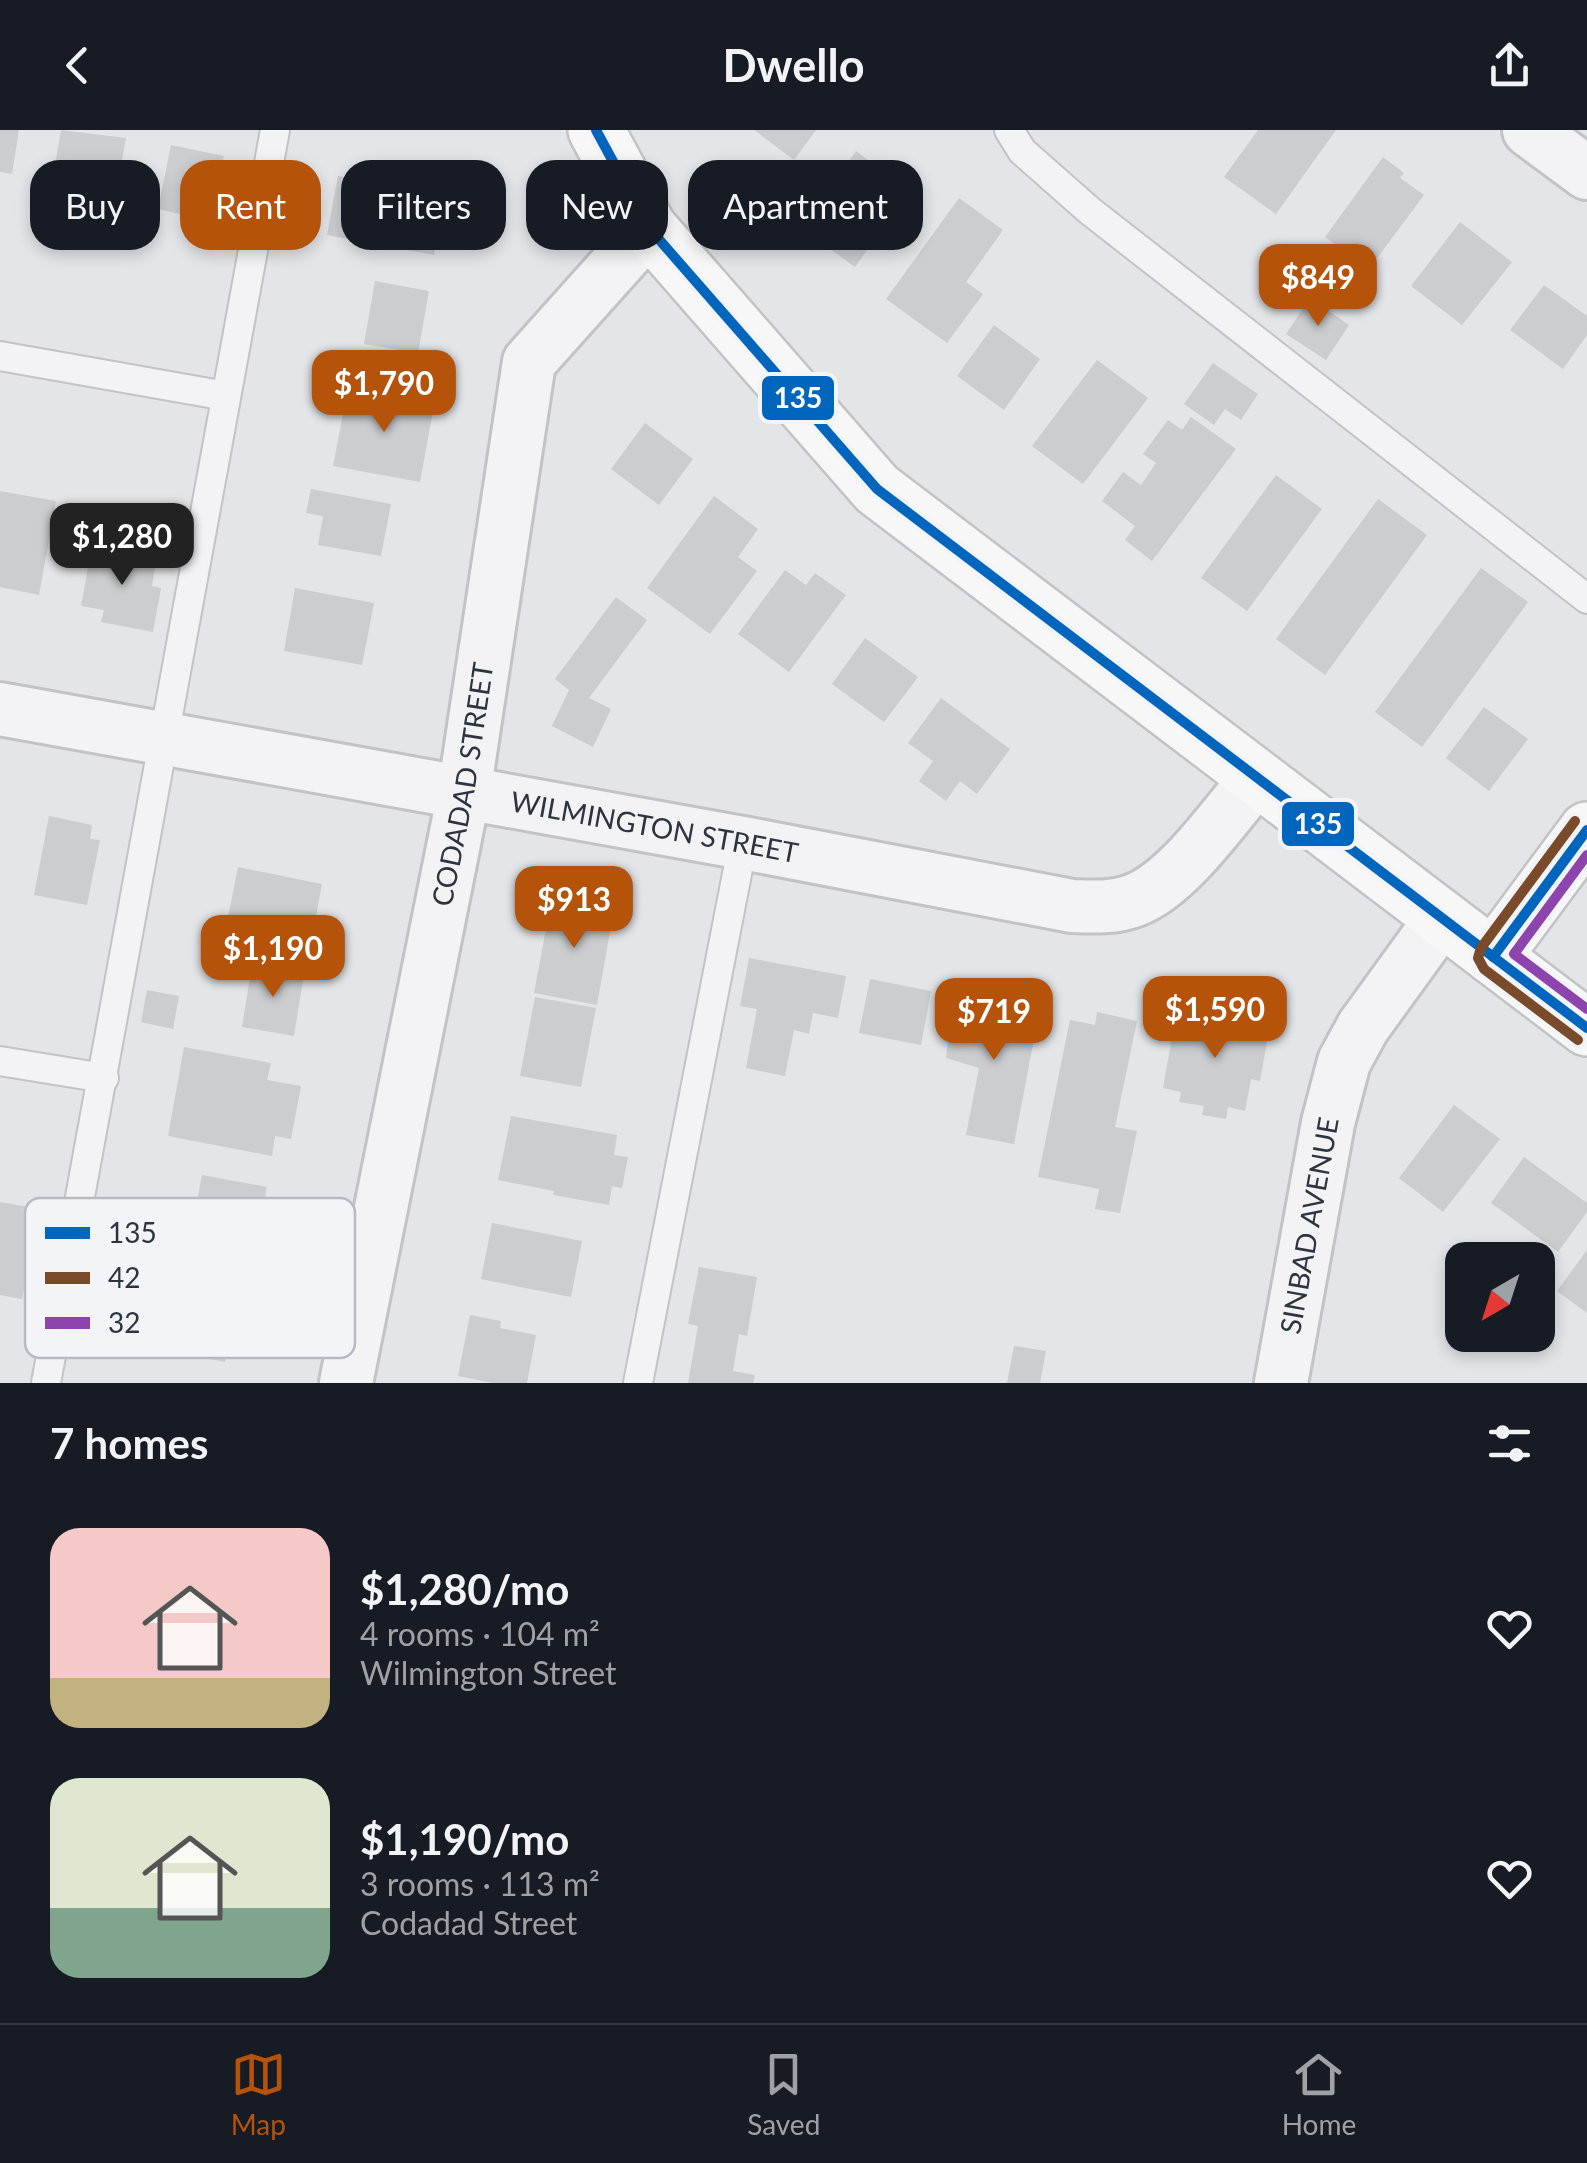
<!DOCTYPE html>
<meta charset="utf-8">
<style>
:root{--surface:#171b24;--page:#242831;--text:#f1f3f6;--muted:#9ea1a6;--line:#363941;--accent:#b45309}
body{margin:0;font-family:Lato,sans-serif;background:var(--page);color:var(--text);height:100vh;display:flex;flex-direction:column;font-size:38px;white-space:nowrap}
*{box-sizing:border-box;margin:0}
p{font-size:32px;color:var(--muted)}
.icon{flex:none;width:55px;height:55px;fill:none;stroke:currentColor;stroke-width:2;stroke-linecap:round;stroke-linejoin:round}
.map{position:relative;height:1253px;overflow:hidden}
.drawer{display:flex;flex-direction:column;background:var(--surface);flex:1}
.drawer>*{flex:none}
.guide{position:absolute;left:30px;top:30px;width:1000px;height:90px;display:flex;gap:20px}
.needle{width:65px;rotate:219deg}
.controls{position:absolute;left:1445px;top:1112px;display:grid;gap:20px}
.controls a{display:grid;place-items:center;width:110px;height:110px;border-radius:20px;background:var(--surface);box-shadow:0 5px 15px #0003;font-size:50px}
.price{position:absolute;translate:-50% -85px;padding:0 22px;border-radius:20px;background:var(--accent);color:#fff;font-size:32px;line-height:65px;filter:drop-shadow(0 2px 5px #0008)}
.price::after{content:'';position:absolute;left:50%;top:60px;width:30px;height:22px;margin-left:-15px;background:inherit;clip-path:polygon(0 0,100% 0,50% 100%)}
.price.selected{background:#222;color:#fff}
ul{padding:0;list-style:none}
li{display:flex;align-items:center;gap:30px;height:250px;padding:0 50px}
li span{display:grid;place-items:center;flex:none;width:280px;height:200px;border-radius:30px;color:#555}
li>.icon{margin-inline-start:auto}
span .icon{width:120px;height:120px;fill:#fffc;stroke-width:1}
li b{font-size:42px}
h2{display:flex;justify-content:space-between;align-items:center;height:120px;padding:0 50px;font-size:42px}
.pill{padding:0 35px;border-radius:30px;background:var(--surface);box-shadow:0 5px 15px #0003;font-size:35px;line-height:90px}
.pill.selected{background:var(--accent);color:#fff}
header{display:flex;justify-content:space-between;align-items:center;height:130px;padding:0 50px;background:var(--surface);font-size:45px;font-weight:700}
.menu{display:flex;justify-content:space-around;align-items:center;height:140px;border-top:2px solid var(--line);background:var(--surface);font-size:28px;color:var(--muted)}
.menu a{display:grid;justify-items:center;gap:5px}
.menu .selected{color:var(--accent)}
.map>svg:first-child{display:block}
.building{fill:#cccdd0}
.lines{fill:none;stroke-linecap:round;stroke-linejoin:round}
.lane-casing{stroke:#c2c3c6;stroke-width:32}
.street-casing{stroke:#c2c3c6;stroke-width:58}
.secondary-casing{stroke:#c2c3c6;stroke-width:60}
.lane{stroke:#f3f3f5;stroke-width:28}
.street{stroke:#f3f3f5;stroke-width:52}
.secondary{stroke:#f7f7f7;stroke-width:55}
.bus-1-casing{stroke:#f2f4f7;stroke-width:18}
.bus-2-casing{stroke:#f2f4f7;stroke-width:18}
.bus-3-casing{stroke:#f2f4f7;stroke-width:18}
.bus-1{stroke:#0065bd;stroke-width:10}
.bus-2{stroke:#7a4b2a;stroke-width:10}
.bus-3{stroke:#8e44ad;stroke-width:10}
.labels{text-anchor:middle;stroke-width:8;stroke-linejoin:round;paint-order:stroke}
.street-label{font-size:28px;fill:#2c343f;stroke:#f2f4f7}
.key{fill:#f2f4f7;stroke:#b7bac0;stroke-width:2.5}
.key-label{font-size:28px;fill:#2c343f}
.line-badge{stroke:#f2f4f7;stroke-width:4}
.badge-label{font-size:28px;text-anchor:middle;font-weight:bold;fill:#fff}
</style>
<header><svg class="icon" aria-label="back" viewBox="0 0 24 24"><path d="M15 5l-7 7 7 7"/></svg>Dwello<svg class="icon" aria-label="share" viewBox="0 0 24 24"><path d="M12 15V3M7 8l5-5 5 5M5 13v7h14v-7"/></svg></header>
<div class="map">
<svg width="1587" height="1253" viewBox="0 0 1587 1253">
<rect width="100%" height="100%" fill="#e3e5e8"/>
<g class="building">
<path d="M0,0H19L12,44L0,42Z"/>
<path d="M61,0L126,8L116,63L52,52Z"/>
<path d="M754,0H816L794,30Z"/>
<path d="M1258,0H1336L1276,84L1224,47Z"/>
<path d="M171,15L224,26L210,91L158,79Z"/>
<path d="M856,21L879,38L885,30L915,53L855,137L801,98Z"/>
<path d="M1383,27L1404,43L1400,48L1424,65L1369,139L1325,107Z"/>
<path d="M338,46L446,66L434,125L327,105Z"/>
<path d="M959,68L1003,100L966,152L983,164L947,213L886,169Z"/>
<path d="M1460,92L1512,132L1462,195L1411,156Z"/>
<path d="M375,151L429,161L418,223L364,214Z"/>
<path d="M1544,155L1587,186V205L1563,239L1510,200Z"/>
<path d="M1310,168L1349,195L1326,230L1286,204Z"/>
<path d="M994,195L1040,229L1004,280L957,246Z"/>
<path d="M1097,230L1148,268L1083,354L1032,316Z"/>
<path d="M1213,233L1258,264L1241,290L1225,279L1214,295L1184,274Z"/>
<path d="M348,258L434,275L420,352L333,336Z"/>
<path d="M1191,287L1236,319L1152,431L1125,410L1135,396L1102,371L1123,342L1141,355L1156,333L1143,324L1168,290L1182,300Z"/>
<path d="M645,293L693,329L659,375L611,339Z"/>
<path d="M1276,345L1322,379L1247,481L1201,448Z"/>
<path d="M311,359L391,374L381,426L318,415L323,386L306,383Z"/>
<path d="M0,361L56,371L39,465L0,457Z"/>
<path d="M714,366L758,399L738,427L757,441L710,504L647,458Z"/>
<path d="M1378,369L1427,405L1325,545L1276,509Z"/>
<path d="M92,415L157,427L152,456L161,458L153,502L101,492L104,480L81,476Z"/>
<path d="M1481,438L1528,472L1422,617L1375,582Z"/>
<path d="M785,440L806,455L815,443L846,465L789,542L738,504Z"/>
<path d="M295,458L374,473L362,535L284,521Z"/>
<path d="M616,467L647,490L589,568L611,579L593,617L552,596L569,560L555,549Z"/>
<path d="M865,508L918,547L884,592L832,554Z"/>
<path d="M941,568L1010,619L977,664L960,651L946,671L919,651L933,631L908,613Z"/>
<path d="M1484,577L1528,609L1489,661L1446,628Z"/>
<path d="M49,686L92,695L90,709L100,710L87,775L34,765Z"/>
<path d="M238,737L322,754L309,823L224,807Z"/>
<path d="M552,767L614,779L597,875L534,863Z"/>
<path d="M749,828L846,846L838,888L813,883L809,904L794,900L785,946L746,938L757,879L740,876Z"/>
<path d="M252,835L304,844L294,906L242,897Z"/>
<path d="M870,849L931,861L921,915L859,903Z"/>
<path d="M147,860L179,866L173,899L141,892Z"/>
<path d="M535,867L596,878L581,957L520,946Z"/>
<path d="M954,867L1039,883L1014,1014L966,1005L979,938L946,928Z"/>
<path d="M1177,879L1270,895L1260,951L1251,949L1245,981L1228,977L1226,989L1202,985L1204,976L1179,972L1181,962L1163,958Z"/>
<path d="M1097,882L1137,891L1115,997L1137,1001L1120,1083L1095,1079L1099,1059L1038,1047L1070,890L1095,895Z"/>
<path d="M184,917L271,933L267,950L301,956L291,1009L275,1006L272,1026L168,1006Z"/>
<path d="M1454,975L1500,1009L1443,1082L1399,1048Z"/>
<path d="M511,986L617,1005L614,1025L628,1027L622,1058L612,1056L609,1075L553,1065L554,1061L498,1050Z"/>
<path d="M1524,1027L1587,1073V1082L1558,1122L1491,1073Z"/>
<path d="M202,1045L267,1057L253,1132L188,1120Z"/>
<path d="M0,1072L39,1079L22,1169L0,1165Z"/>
<path d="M492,1093L582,1111L571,1167L481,1149Z"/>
<path d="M1587,1120V1183L1557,1161Z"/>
<path d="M699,1137L757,1147L747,1206L739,1204L733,1241L755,1245L753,1253H688L698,1196L688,1194Z"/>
<path d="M188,1142L249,1153L238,1208L229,1207L225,1232L173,1222Z"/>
<path d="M470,1185L501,1191L500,1198L536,1205L527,1253H493L458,1246Z"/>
<path d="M1014,1216L1046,1221L1040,1253H1007Z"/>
</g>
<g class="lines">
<g class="lane-casing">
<g id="lane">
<path d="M1009,0L1022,21L1090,81L1587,469"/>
<path d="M0,226L226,266"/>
<path d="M0,931L104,948"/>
<path d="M46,1253L275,0"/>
<path d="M638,1253L743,713"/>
</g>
</g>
<g class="street-casing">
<g id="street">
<path d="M1529,0L1587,43"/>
<path id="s1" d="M0,579L743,713L1072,776C1093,777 1115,778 1135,770C1179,753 1225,685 1257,648"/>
<path id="s2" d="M346,1253L464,663L529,232L649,98"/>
<path id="s3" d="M1281,1253L1328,993L1344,932L1363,897L1442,788"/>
</g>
</g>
<g class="secondary-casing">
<g id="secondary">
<path d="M596,0L649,98L877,359L1587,898"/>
<path d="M1493,827L1587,700"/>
</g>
</g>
<use href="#lane" class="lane"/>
<use href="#street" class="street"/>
<use href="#secondary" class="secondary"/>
<g class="bus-1-casing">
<g id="bus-1">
<path d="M596,0L649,98L877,359L1587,898"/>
<path d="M1493,827L1587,700"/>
</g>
</g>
<g class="bus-2-casing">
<path id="bus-2" d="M1575,691L1481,818L1478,828L1484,839L1578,910"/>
</g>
<g class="bus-3-casing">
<path id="bus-3" d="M1587,725L1514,824L1587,879"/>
</g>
<use href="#bus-1" class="bus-1"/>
<use href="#bus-2" class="bus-2"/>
<use href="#bus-3" class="bus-3"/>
</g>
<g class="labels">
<g class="street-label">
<text dy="10" stroke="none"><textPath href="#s2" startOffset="610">CODADAD STREET</textPath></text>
<text dy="10" stroke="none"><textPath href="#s1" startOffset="665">WILMINGTON STREET</textPath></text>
<text dy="10" stroke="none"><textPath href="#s3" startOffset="160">SINBAD AVENUE</textPath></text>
</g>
</g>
<rect x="25" y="1068" width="330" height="160" rx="15" class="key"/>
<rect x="45" y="1097" width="45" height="12" fill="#0065bd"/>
<rect x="45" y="1142" width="45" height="12" fill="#7a4b2a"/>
<rect x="45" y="1187" width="45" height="12" fill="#8e44ad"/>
<g class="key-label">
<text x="108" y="1113">135</text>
<text x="108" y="1158">42</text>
<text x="108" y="1203">32</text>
</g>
<g class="line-badge">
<rect x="760" y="244" width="76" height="48" rx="10" fill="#0065bd"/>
<rect x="1280" y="670" width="76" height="48" rx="10" fill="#0065bd"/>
</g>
<g class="badge-label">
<text x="798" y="278">135</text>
<text x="1318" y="704">135</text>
</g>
</svg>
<div class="controls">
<a><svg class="needle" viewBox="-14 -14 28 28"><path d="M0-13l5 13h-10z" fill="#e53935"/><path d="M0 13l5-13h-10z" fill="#9ea1a6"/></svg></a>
</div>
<b class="price" style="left:1318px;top:199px">$849</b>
<b class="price" style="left:384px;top:305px">$1,790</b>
<b class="price selected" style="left:122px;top:458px">$1,280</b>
<b class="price" style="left:574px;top:821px">$913</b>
<b class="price" style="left:273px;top:870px">$1,190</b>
<b class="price" style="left:1215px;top:931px">$1,590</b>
<b class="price" style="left:994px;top:933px">$719</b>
<div class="guide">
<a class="pill">Buy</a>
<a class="pill selected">Rent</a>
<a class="pill">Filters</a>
<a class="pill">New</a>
<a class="pill">Apartment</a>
</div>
</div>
<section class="drawer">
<h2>7 homes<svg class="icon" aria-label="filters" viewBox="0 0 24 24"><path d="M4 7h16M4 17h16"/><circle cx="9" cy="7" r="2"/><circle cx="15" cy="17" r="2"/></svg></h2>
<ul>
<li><span style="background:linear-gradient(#f6c9c9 75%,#c2b280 0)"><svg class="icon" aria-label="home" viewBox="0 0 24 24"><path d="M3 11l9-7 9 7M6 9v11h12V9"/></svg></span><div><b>$1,280/mo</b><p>4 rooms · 104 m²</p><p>Wilmington Street</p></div><svg class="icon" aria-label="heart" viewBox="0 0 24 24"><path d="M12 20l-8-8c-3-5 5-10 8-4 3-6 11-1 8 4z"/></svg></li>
<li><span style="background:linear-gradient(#dfe7d0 65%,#7fa58c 0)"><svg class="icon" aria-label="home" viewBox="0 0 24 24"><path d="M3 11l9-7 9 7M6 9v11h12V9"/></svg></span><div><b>$1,190/mo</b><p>3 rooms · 113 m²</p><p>Codadad Street</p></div><svg class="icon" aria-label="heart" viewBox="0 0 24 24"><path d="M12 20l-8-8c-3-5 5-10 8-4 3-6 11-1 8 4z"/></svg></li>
</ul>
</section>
<nav class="menu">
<a class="selected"><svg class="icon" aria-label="map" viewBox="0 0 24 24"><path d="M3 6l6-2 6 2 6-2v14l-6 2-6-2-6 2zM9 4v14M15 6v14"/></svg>Map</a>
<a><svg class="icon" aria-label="saved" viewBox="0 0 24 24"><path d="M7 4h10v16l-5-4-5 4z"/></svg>Saved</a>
<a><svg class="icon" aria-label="home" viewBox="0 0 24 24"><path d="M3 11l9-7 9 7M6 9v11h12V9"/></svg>Home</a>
</nav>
